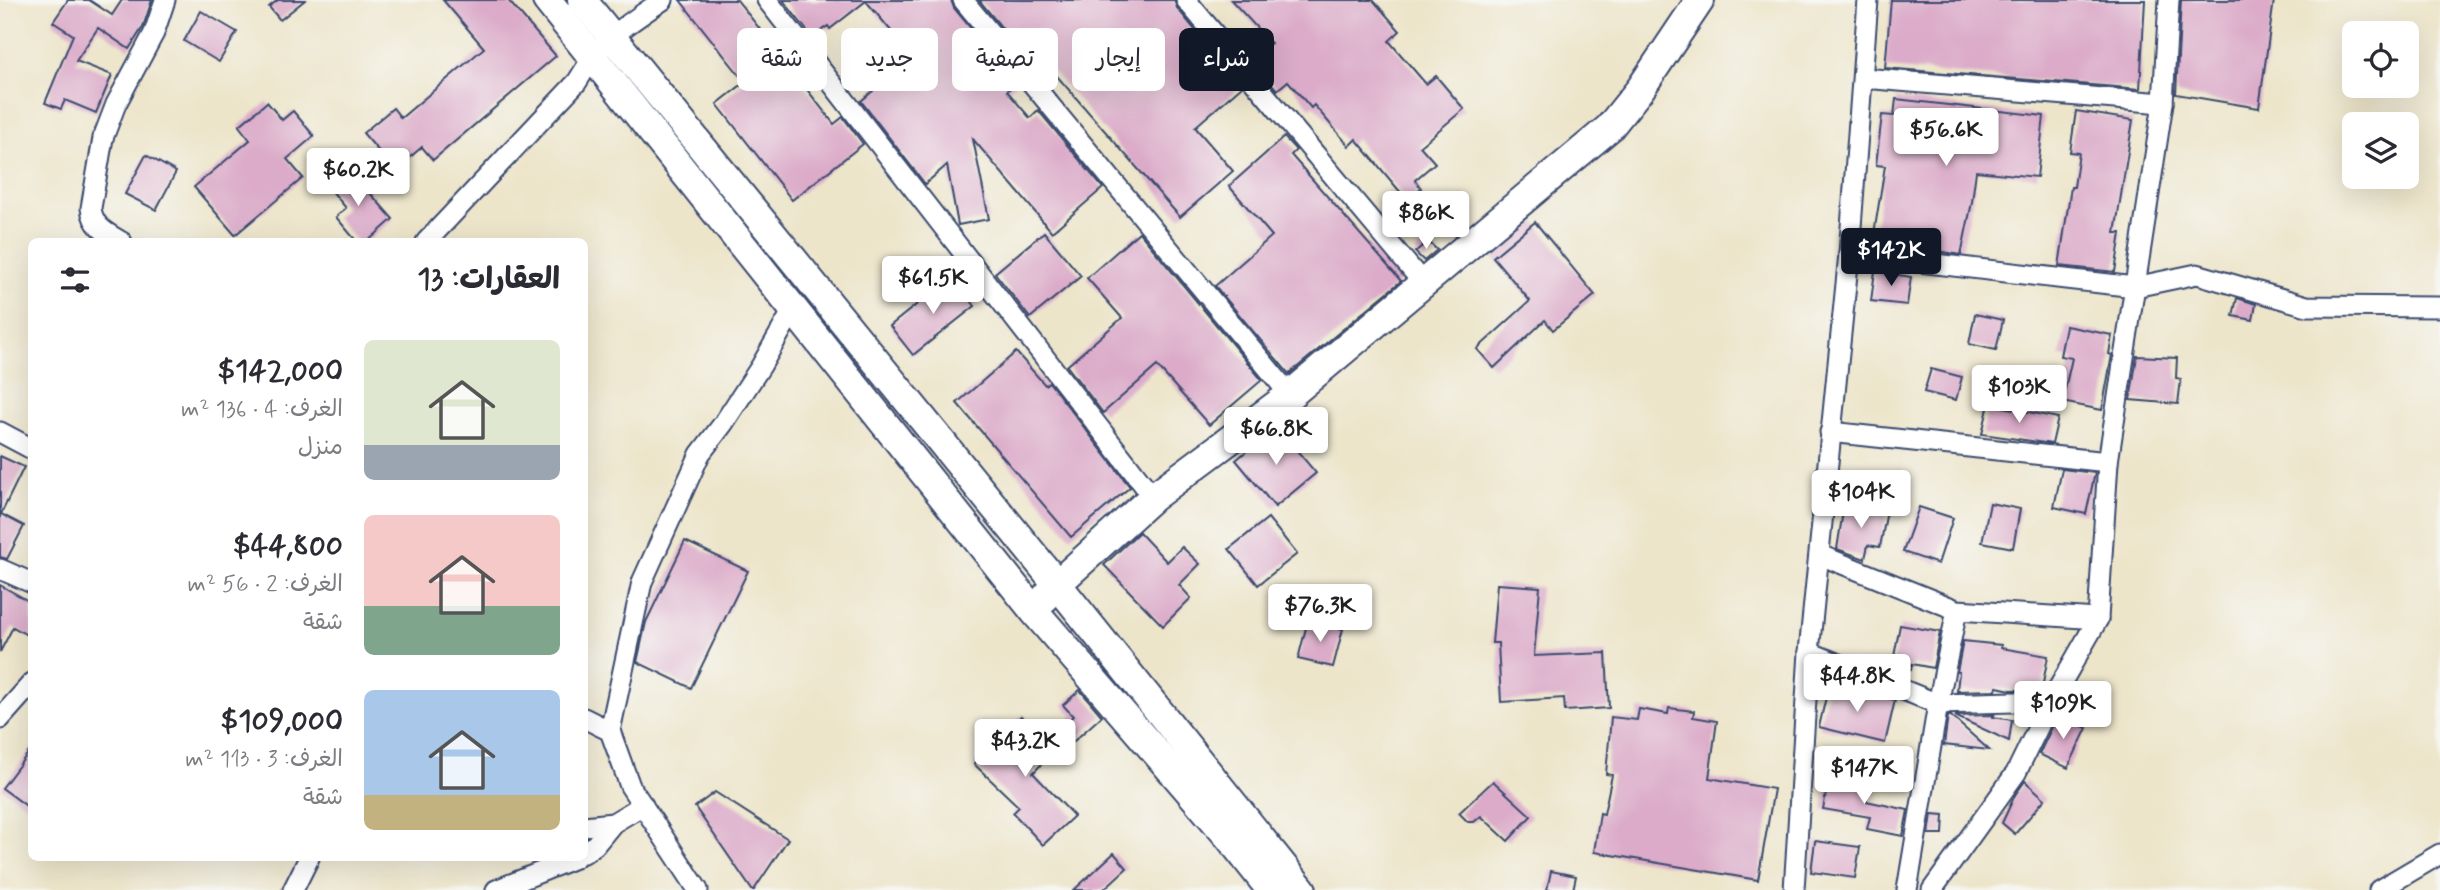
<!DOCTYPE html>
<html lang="ar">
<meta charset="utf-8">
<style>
:root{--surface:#fff;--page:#f7f7f7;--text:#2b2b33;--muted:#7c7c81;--accent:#111827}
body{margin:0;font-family:Mynerve,"Playpen Sans Arabic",sans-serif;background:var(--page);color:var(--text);direction:rtl;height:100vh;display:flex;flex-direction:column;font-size:26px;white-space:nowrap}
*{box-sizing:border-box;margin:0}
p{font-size:23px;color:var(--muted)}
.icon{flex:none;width:38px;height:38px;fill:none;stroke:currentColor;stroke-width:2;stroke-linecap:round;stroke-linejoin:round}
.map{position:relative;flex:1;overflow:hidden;direction:ltr}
.side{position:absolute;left:28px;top:238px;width:560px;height:623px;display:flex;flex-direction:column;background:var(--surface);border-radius:10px;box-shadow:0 7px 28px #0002;direction:rtl}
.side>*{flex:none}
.hud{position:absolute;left:609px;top:28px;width:665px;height:63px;direction:rtl;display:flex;gap:14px}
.tools{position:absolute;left:2342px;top:21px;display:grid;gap:14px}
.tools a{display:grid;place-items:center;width:77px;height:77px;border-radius:10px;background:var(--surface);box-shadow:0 7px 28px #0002;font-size:35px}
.price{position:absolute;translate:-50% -60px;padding:0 16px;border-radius:7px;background:#fff;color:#222;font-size:23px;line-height:46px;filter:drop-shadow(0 2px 4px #0008)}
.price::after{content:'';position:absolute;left:50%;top:42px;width:21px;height:16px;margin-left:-10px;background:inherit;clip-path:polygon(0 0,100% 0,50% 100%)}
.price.current{background:var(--accent);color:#fff}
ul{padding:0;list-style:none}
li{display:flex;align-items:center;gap:21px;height:175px;padding:0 28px}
li span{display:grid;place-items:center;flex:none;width:196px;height:140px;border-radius:10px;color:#555}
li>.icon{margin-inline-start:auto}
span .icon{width:84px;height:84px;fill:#fffc;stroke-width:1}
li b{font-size:30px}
h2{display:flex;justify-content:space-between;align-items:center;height:84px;padding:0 28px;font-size:30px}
.chip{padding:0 24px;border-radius:10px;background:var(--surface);box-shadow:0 7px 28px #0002;font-size:24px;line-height:63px}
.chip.current{background:var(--accent);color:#fff}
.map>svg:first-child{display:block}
.building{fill:#dbabc9}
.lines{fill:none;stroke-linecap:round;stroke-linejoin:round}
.minor-casing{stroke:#3a4a6e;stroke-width:23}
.secondary-casing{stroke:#3a4a6e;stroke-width:32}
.minor{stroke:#fff;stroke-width:19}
.secondary{stroke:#fff;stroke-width:28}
</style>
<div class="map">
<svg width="2440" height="890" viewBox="0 0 2440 890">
<rect width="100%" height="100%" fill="#f6f6f2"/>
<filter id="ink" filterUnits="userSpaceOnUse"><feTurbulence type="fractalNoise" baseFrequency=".0143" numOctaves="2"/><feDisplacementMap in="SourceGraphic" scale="14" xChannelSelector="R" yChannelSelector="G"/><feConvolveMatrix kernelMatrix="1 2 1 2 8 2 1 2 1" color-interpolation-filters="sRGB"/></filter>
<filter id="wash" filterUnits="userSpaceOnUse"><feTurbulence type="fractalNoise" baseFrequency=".00686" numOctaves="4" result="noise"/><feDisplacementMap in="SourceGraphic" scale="28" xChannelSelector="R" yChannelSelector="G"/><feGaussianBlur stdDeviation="1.57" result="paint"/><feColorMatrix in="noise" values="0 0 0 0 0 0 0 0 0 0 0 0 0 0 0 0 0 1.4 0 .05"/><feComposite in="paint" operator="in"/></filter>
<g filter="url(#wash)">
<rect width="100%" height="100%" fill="#ede5ca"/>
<g id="blocks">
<g class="building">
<path d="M68,0H89L112,15L122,0H152L143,27L129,49L98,28L76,61L112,75L96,113L65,100L61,109L45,103L73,35L53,22Z"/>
<path d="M278,0H305L280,20L269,7Z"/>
<path d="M443,0H508L556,56L433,160L422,147L395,170L363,133L393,108L401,118L484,48Z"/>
<path d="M680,0H737L834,124L843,117L863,144L792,200L717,104L745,82Z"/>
<path d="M783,0H951L954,8L1016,83L1007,91L1030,118L1038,110L1103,188L1052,232L973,139L989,219L958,225L947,165L925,184L861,101L913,57L866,1L830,29L828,26L812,37Z"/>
<path d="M979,0H1174L1177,8L1205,42L1203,44L1242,86L1195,127L1233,171L1180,217L1043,60L1034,67Z"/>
<path d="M1231,0H1373L1400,31L1389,41L1426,84L1436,76L1464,109L1420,146L1435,163L1415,180L1421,188L1407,200L1356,139L1349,146L1314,105L1311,108L1288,81L1277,90L1251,58L1271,43Z"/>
<path d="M1891,0H2145L2140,89L1885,68Z"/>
<path d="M2181,0H2274L2259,108L2176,94Z"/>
<path d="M201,11L237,32L219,62L184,41Z"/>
<path d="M1896,99L2044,116L2037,177L1976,171L1972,202L1961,255L1873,240L1885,166L1876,165L1882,115L1894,116Z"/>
<path d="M267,102L282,120L293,111L314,136L287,159L303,178L235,235L194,187L250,140L239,126Z"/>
<path d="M2076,111L2133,120L2115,233H2121L2115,272L2059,266L2071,187H2074L2079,153L2070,152Z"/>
<path d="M1284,137L1296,150L1291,155L1401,281L1289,374L1215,286L1272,236L1229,186Z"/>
<path d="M146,155L176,172L156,210L125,194Z"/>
<path d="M347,167L393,219L367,242H357L336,217L346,208L327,185Z"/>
<path d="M1535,222L1595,295L1553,330L1545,320L1494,368L1477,349L1530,301L1493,257Z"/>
<path d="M1044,232L1081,276L1030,318L995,273Z"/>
<path d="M1139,232L1262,380L1209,425L1157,366L1103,413L1067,366L1122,318L1087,278Z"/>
<path d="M1428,241L1437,250L1424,261L1415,252Z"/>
<path d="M1875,271L1911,277L1907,305L1871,301Z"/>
<path d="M952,276L975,306L913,355L890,326Z"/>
<path d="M2237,298L2256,304L2253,320L2233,316Z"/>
<path d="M1975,314L2003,320L1996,350L1969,344Z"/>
<path d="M2066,326L2112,335L2109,354L2112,355L2102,410L2062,402L2072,358L2060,356Z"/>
<path d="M1016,352L1045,385L1049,382L1130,487L1071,537L957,403Z"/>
<path d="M2137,356L2177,358L2176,378L2181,379L2178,404L2130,400Z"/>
<path d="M1931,369L1962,377L1956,400L1924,392Z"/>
<path d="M1989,404L2058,418L2052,444L1982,434Z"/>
<path d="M1278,428L1316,473L1275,507L1236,460L1250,448L1252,450Z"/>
<path d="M0,456L24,467L1,514L24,526L7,559L0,557Z"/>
<path d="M2062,469L2095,473L2086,514L2054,507Z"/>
<path d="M1990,503L2020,509L2013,548L1982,542Z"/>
<path d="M1844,505L1887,511L1880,547L1868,545L1865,559L1837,549Z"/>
<path d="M1919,507L1953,518L1938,564L1903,552Z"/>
<path d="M1268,518L1297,554L1258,585L1229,549Z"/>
<path d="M1139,532L1167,562L1182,547L1200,564L1179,585L1191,598L1163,626L1104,565Z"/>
<path d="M685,541L748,571L691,688L637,662L646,622Z"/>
<path d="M1497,584L1540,587L1534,656L1606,653L1609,708L1565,711L1564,698L1501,702L1498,643H1492Z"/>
<path d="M0,585L32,603V638L13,627L0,652Z"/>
<path d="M1308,620L1343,629L1333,667L1298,659Z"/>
<path d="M1900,625L1940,632L1933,668L1912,664L1911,670L1892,667Z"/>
<path d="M1963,641L2001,645V648L2048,656L2042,689L2011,690L1997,687L1996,690L1957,691L1959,672H1957Z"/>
<path d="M1829,684L1895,700L1885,743L1819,727Z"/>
<path d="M1080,690L1102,716L1065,749L1052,735L1073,716L1063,705Z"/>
<path d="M1669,708L1694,711L1693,717L1717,721L1709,778L1774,789L1758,880L1594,852L1600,813L1604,814L1612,775L1606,774L1611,717L1637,720L1639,709L1668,714Z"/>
<path d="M1994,715L1993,717L2012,720L2009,741L1955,716Z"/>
<path d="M2058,715L2087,728L2068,768L2039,754Z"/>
<path d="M1021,716L1055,750L1033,773L1074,816L1043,845L1013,813L1019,807L974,764Z"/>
<path d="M1948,716H1951L1989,750L1944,745Z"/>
<path d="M32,748V810L2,788Z"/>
<path d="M1829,777L1869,784L1866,801L1908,810L1903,836L1867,829L1870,817L1823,809Z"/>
<path d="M1493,781L1531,816L1508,841L1481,816L1474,822H1468L1459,813Z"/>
<path d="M2025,781L2045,799L2015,834L2002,823L2015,795Z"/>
<path d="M715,792L788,839L754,890H752L695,807Z"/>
<path d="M1932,814L1944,815L1943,834H1929Z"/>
<path d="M1815,841L1860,847L1855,878L1811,872Z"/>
<path d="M1114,853L1127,868L1103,890H1074Z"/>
<path d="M1551,871L1576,876L1573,890H1547Z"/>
</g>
</g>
</g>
<g filter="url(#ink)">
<use href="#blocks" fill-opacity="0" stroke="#3a4a6e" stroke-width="2"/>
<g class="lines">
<g class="minor-casing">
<g id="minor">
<path d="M767,0L1153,497"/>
<path d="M963,0L1290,395"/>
<path d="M1186,0L1423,283"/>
<path d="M1863,78L2163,103"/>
<path d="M122,242C107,233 93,227 91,208L103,138L116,104L154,33L165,0"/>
<path d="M426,242L577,82C603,38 622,28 663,0"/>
<path d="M1849,254L2135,287L2197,274L2307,306L2440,307"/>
<path d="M0,432L32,449"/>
<path d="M1830,432L2108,462"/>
<path d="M1820,555L1957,610L2098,619"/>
<path d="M0,569L32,583"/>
<path d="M1809,652L1938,704L2051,701"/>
<path d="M584,718L610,731L630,786L698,890"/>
<path d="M0,719L32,683"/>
<path d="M610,731L642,582L700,454L723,424L761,366L793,310"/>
<path d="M584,826L613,823L643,805"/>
<path d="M584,853L595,845L613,823"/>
<path d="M293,890L309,858"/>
<path d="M496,890L575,858"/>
<path d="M1794,890L1809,652L1849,254L1868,0"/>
<path d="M1907,890L1938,704L1957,610"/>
<path d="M1932,890L2016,773L2051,701L2098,619L2108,462L2163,103L2169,0"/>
<path d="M2379,890L2440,854"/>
</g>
</g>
<g class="secondary-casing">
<g id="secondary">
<path d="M547,0L1034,611L1229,837L1271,890"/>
<path d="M582,0L1057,584L1302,890"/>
<path d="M1045,598L1057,584L1153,497L1290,395L1609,128L1641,88L1700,0"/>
</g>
</g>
<use href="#minor" class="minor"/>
<use href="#secondary" class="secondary"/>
</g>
</g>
</svg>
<div class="tools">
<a><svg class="icon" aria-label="locate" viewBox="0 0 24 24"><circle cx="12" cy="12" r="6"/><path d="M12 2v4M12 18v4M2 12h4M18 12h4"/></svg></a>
<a><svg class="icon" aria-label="layers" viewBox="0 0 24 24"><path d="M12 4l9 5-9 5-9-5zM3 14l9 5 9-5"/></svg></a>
</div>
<b class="price" style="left:1946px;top:168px">$56.6K</b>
<b class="price" style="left:358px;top:208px">$60.2K</b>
<b class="price" style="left:1426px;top:251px">$86K</b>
<b class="price current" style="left:1891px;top:288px">$142K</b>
<b class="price" style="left:933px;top:316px">$61.5K</b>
<b class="price" style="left:2019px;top:425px">$103K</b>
<b class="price" style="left:1276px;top:467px">$66.8K</b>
<b class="price" style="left:1861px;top:530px">$104K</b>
<b class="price" style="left:1320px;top:644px">$76.3K</b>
<b class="price" style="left:1857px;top:714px">$44.8K</b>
<b class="price" style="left:2063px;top:741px">$109K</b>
<b class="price" style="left:1025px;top:779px">$43.2K</b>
<b class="price" style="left:1864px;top:806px">$147K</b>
<div class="hud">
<a class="chip current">شراء</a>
<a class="chip">إيجار</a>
<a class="chip">تصفية</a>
<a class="chip">جديد</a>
<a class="chip">شقة</a>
</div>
<section class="side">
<h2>العقارات: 13<svg class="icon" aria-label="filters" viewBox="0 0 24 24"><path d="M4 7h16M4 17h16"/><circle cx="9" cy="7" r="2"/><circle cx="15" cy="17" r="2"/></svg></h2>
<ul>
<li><span style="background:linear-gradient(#dfe7d0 75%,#9aa5b1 0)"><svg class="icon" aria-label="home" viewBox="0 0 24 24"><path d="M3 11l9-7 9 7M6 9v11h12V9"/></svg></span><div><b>$142,000</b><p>الغرف: 4 · 136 m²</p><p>منزل</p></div></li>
<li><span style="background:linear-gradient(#f6c9c9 65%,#7fa58c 0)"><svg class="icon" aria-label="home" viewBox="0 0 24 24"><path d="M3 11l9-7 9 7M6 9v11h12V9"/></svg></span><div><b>$44,800</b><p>الغرف: 2 · 56 m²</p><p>شقة</p></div></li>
<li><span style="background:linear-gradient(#a9c7e8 75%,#c2b280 0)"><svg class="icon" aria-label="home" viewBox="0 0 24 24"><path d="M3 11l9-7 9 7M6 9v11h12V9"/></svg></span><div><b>$109,000</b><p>الغرف: 3 · 113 m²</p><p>شقة</p></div></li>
</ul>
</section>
</div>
